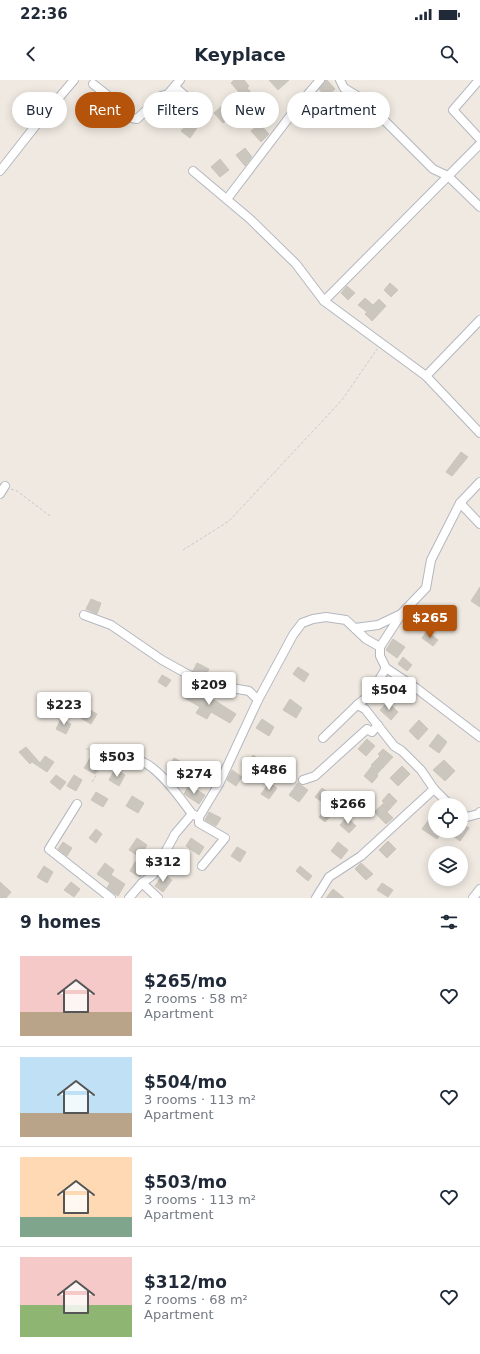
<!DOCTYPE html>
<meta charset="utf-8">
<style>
:root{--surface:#fff;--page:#f2f2f3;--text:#1f2937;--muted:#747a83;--line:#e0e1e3;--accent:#b45309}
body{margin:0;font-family:"DejaVu Sans",sans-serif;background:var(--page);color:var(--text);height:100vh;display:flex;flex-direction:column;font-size:15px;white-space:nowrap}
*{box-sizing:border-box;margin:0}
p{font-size:13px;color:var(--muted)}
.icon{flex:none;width:22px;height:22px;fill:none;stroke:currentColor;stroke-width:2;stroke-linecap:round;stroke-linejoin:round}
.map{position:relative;height:818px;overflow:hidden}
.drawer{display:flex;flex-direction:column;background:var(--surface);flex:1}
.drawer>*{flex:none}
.guide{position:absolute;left:12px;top:12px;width:456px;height:36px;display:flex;gap:8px}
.controls{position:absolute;left:428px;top:718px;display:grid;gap:8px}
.controls a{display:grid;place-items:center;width:40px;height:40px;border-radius:50%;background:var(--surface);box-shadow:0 2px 10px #0003;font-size:20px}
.price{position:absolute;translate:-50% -34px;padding:0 9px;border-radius:4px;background:#fff;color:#222;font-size:13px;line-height:26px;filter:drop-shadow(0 1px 2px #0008)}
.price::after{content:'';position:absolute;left:50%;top:24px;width:12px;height:9px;margin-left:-6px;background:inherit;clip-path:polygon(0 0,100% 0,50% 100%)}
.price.selected{background:var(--accent);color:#fff}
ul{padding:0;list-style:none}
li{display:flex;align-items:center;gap:12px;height:100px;padding:0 20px}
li+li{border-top:1px solid var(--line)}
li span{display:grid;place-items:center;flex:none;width:112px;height:80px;border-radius:0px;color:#555}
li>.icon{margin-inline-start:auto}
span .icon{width:48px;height:48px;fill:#fffc;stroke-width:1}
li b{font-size:17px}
h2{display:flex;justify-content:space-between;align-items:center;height:48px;padding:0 20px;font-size:17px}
.chip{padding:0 14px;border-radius:18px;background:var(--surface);box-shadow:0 2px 10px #0003;font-size:14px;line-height:36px}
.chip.selected{background:var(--accent);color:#fff}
.status{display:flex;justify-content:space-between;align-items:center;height:28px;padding:0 20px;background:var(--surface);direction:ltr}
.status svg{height:11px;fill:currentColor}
header{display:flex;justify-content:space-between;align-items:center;height:52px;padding:0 20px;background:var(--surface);font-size:18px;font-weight:800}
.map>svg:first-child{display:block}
.building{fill:#cbc7bf;stroke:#cbc5ba}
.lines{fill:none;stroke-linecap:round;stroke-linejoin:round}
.minor-casing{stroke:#b4b7c1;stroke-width:10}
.path{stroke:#c9c9c9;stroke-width:1;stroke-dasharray:3 2;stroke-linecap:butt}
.minor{stroke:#fff;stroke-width:8}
</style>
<div class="status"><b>22:36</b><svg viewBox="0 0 49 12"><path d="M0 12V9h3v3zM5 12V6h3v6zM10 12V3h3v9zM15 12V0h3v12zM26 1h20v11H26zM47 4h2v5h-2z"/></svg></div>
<header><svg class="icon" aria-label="back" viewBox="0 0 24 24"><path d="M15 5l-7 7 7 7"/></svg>Keyplace<svg class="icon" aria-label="search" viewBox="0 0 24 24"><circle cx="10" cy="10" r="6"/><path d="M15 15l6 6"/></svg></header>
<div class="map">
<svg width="480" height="818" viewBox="0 0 480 818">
<rect width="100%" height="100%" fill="#efe9e1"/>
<g class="building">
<path d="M234,0H244L249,6L247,8L264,27L268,23L278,34L269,42L256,27L251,30L242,20L244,18L231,3Z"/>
<path d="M269,0H289L278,10Z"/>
<path d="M325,0H327L335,9L326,17L319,9Z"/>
<path d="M344,16L353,27L344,34L335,23Z"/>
<path d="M223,25L232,36L223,43L214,33Z"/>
<path d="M199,31L205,35L212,37L205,45L201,42L190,58L181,51Z"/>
<path d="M260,44L269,54L261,62L251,51Z"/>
<path d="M245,68L252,77L245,86L236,75Z"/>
<path d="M220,79L229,90L220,97L211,87Z"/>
<path d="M390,203L398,210L391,217L384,210Z"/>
<path d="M347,206L355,213L348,220L341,213Z"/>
<path d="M365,218L373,225L379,219L386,226L372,241L365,234L367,232L358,225Z"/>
<path d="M461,372L468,377L452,396L446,392Z"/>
<path d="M480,507V527L471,521Z"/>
<path d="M91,519L101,523L97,534L86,529Z"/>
<path d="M427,551L438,560L433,566L422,558Z"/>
<path d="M393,559L405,567L397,578L386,570Z"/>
<path d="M403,577L412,585L407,591L398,584Z"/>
<path d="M197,583L209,589L206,595L193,591Z"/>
<path d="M298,587L309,594L304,602L293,594Z"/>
<path d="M162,595L171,600L166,607L158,602Z"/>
<path d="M189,608L205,617L206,615L236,634L230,643L211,632L207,639L196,633L200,627L183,617Z"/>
<path d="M290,619L302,628L296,638L283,630Z"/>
<path d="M388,622L398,632L391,640L380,630Z"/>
<path d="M80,624L97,634L91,644L74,634Z"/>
<path d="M61,639L71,644L66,654L56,649Z"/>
<path d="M262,639L274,647L269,656L256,648Z"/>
<path d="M419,640L428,649L418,660L409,651Z"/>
<path d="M438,654L447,662L439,673L429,666Z"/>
<path d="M367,659L375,666L366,676L358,669Z"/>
<path d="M26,667L40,683L45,676L54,682L47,692L32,682L30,684L19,672Z"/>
<path d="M383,669L393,677L377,694L378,696L372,703L364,696L372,686L371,685L380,676L378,674Z"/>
<path d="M253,675L264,682L258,691L247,684Z"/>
<path d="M90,678L100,685L95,694L84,688Z"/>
<path d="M174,678L185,684L177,696L167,689Z"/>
<path d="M444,680L455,691L445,701L433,690Z"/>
<path d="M402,686L410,694L398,706L390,698Z"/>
<path d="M115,689L125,695L119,706L109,700Z"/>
<path d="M232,690L242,697L236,706L227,700Z"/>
<path d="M56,695L66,702L60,710L50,702Z"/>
<path d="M74,695L82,700L76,711L67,706Z"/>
<path d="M269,703L277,708L269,719L261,714Z"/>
<path d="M298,703L308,710L299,722L289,715Z"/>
<path d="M189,705L205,715L199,724L184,714Z"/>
<path d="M322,708L334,717L331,722L336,726L330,733L332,734L325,742L319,737L328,726L315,717Z"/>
<path d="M96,712L108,719L103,727L91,720Z"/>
<path d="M389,713L397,721L387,732L393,738L386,744L374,732L384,723L382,721Z"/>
<path d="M132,716L144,723L138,733L126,726Z"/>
<path d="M209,732L221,738L216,746L205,740Z"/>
<path d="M347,737L356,746L349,753L340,745Z"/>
<path d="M430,738L435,742V751H443L437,759L422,749Z"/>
<path d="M461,742L469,748L460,761L446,751H461Z"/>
<path d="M96,749L102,754L96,763L89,758Z"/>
<path d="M137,758L147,765L140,777L129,770Z"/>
<path d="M191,758L204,767L199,775L186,766Z"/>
<path d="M388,761L396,769L387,778L379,770Z"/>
<path d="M63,762L72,768L67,776L58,769Z"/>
<path d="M338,762L348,770L341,779L331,771Z"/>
<path d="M237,767L246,772L240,782L231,776Z"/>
<path d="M135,782L145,789L140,797L130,791Z"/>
<path d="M105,783L114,790L111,795L125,804L118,816L107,808L110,803L97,794Z"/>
<path d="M361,783L373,794L366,800L355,789Z"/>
<path d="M44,786L53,792L47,803L37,797Z"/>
<path d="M300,786L312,796L308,801L296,791Z"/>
<path d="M163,794L172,800L163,812L155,806Z"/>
<path d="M0,802L11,812L6,818H0Z"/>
<path d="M71,802L80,809L74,817L64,810Z"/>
<path d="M382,803L393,810L388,817L377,810Z"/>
<path d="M333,809L344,818H326Z"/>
</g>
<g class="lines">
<g class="minor-casing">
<g id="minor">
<path d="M340,0L344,8L364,20L433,89L448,96L480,127"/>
<path d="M479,0L453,30L480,59"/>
<path d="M93,4L116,22L132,38L137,39L161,16L168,14L180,0"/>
<path d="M175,7L189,19H194L208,31"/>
<path d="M0,91L40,40L74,0"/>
<path d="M193,91L250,139L296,184L324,221L426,296L480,353"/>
<path d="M227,119L297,27L320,0"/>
<path d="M324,221L480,64"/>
<path d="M426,296L480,240"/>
<path d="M0,414L5,406"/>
<path d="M460,423L480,402"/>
<path d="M84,535L111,545L162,580L189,595L215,605L249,611L258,620L293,555L302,543L313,539L326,537L346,540L366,559L380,567L402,533L426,508L431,480L460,423L480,444"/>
<path d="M355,548L378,545L401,534"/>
<path d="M386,588L416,608L480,657"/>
<path d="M357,625L371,614L386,588L380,576V567"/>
<path d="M106,676L120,684C124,683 130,680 135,680C154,680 181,719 192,734"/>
<path d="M303,700L315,696L367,649L372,652L378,645"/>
<path d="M434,709L450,725"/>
<path d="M77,724L49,769L111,818"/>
<path d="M461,733L467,737L478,734L480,732"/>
<path d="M199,737V743L225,758L202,786"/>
<path d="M142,803L158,818"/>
<path d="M129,818L142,803L153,795L175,754L192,734L199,737L219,704L258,620"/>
<path d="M316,818L329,797L361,776L434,709L421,690L402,671L394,666L365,629L357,625L323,658"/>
<path d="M473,818L480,809"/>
</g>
</g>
<g class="path">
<path d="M11,409L17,411L50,436"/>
<path d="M183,470L229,441L342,320L377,269"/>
<path d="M86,669H91L99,674"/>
<path d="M92,702L104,682"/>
</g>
<use href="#minor" class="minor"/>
</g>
</svg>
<div class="controls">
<a><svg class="icon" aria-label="locate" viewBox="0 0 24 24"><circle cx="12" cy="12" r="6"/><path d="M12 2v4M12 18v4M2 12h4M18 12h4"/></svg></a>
<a><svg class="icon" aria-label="layers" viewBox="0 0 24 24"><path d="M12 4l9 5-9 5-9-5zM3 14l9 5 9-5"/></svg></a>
</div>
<b class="price selected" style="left:430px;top:559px">$265</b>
<b class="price" style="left:209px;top:626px">$209</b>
<b class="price" style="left:389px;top:631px">$504</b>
<b class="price" style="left:64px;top:646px">$223</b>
<b class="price" style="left:117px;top:698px">$503</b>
<b class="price" style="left:269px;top:711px">$486</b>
<b class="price" style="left:194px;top:715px">$274</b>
<b class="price" style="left:348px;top:745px">$266</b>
<b class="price" style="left:163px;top:803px">$312</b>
<div class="guide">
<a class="chip">Buy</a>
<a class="chip selected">Rent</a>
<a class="chip">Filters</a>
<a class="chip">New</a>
<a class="chip">Apartment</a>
</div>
</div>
<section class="drawer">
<h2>9 homes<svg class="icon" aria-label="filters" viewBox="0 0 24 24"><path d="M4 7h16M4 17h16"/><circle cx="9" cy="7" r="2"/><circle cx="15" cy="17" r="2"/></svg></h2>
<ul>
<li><span style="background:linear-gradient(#f6c9c9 70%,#b9a48a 0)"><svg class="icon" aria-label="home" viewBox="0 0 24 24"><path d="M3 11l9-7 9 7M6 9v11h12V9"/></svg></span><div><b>$265/mo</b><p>2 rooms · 58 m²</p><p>Apartment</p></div><svg class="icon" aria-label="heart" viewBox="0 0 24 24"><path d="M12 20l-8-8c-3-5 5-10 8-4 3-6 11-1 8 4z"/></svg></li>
<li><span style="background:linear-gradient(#bfe0f5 70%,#b9a48a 0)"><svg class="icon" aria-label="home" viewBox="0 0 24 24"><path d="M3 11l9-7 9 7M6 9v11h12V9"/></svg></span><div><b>$504/mo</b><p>3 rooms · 113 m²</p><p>Apartment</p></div><svg class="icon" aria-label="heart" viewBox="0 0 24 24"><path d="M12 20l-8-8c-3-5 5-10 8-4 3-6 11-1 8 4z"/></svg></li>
<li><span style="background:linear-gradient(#ffd9b3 75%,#7fa58c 0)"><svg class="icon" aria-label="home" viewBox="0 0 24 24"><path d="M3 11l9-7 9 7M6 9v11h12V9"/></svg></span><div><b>$503/mo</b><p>3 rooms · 113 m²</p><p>Apartment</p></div><svg class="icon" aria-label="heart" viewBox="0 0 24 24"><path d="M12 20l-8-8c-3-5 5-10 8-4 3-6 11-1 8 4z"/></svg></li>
<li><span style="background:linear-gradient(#f6c9c9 60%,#8fb573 0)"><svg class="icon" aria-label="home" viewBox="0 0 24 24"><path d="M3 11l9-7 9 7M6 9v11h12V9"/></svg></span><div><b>$312/mo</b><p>2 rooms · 68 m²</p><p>Apartment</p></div><svg class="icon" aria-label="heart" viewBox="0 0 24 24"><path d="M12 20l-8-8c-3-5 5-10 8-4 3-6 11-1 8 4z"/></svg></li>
</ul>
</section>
